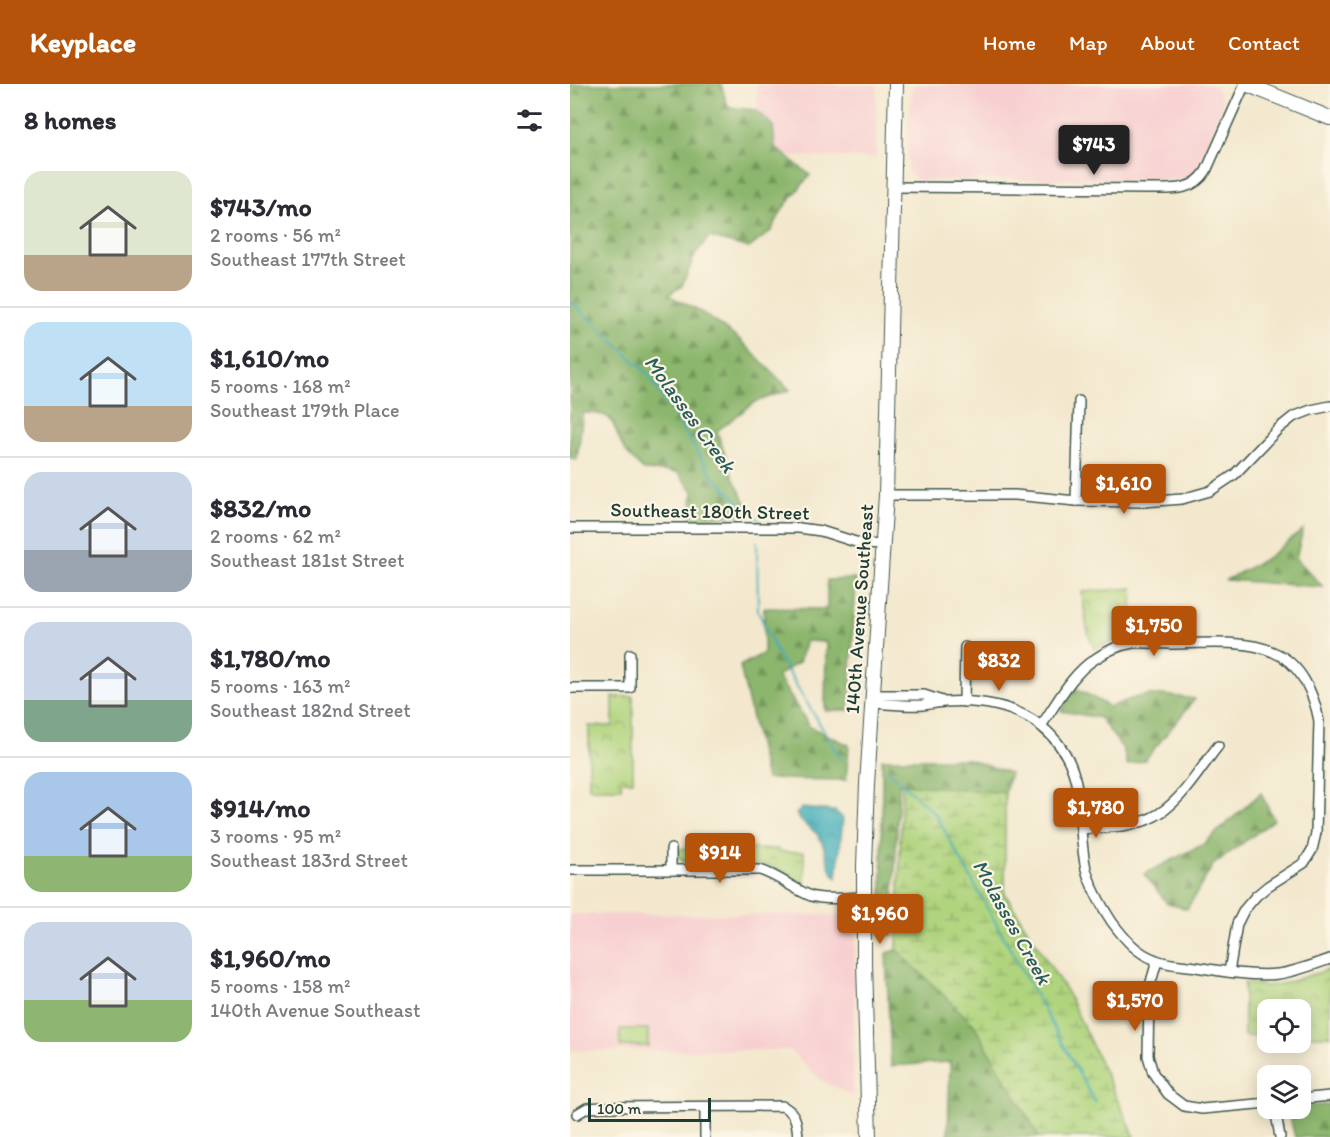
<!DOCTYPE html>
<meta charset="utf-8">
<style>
:root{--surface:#fff;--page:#f7f7f7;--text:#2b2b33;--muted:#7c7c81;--line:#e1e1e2;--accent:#b45309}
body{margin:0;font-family:Itim,sans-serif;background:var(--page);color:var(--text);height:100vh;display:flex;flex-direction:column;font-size:22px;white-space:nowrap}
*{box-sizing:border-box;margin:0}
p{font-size:20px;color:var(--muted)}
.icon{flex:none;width:33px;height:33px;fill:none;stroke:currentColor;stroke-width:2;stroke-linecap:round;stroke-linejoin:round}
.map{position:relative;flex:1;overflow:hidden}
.sheet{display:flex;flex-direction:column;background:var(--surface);width:570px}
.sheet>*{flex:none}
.controls{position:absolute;left:687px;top:915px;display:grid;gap:12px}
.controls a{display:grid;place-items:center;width:54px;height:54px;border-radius:12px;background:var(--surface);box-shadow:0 3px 15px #0003;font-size:30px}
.scale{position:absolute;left:18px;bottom:15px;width:123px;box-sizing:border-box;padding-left:6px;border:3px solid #1f3d34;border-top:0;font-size:16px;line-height:21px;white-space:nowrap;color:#1f3d34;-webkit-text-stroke:4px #fcf5e5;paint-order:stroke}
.price{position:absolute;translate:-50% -51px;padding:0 14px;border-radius:6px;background:var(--accent);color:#fff;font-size:20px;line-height:39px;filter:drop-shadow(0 2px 3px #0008)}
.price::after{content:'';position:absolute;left:50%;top:36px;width:18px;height:14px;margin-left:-9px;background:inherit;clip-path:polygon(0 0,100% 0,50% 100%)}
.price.active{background:#222;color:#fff}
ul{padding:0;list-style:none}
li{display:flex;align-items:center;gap:18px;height:150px;padding:0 24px}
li+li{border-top:2px solid var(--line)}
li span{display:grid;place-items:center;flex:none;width:168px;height:120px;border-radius:18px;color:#555}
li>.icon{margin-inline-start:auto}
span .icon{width:72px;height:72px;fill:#fffc;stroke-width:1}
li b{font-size:26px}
h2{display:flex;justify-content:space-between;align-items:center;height:72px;padding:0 24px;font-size:26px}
header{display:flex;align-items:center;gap:36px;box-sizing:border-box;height:84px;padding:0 30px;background:var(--accent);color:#fff}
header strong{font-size:28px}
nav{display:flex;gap:33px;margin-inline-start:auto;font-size:21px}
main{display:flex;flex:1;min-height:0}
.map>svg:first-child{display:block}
.built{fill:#f7cfd0}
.forest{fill:url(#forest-firs);stroke:#567a50;stroke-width:1.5}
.wetland{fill:url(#wetland-marsh);stroke:#688859;stroke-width:1.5}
.park{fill:url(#park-crowns);stroke:#688859;stroke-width:1.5}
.pitch{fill:#b0d47e;stroke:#688859;stroke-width:1.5}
.water{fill:url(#water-ripples);stroke:#2d7476;stroke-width:1.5}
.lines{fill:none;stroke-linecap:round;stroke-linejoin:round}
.stream{stroke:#3babb8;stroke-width:2}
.minor-casing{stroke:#3f574b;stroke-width:12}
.secondary-casing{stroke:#3f574b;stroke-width:16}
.minor{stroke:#fff;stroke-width:9}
.secondary{stroke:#fff;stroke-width:14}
.labels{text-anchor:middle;stroke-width:4.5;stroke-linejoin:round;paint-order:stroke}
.street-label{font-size:20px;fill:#1f3d34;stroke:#fcf5e5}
.water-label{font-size:21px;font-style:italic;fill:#275e5c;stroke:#fcf5e5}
</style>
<header>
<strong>Keyplace</strong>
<nav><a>Home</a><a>Map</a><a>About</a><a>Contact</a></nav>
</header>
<main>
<section class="sheet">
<h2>8 homes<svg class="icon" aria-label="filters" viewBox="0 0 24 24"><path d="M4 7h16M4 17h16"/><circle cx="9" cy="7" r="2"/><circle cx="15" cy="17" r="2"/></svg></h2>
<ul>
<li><span style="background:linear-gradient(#dfe7d0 70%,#b9a48a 0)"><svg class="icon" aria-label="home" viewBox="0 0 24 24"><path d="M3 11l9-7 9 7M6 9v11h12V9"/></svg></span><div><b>$743/mo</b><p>2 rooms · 56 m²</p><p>Southeast 177th Street</p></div></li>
<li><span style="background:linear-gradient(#bfe0f5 70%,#b9a48a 0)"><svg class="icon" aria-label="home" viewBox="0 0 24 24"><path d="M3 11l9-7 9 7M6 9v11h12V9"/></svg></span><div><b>$1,610/mo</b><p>5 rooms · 168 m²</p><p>Southeast 179th Place</p></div></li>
<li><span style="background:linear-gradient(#c9d6e8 65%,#9aa5b1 0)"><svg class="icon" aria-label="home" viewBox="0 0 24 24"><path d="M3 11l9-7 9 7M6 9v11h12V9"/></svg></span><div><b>$832/mo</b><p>2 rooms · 62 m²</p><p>Southeast 181st Street</p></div></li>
<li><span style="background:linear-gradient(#c9d6e8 65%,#7fa58c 0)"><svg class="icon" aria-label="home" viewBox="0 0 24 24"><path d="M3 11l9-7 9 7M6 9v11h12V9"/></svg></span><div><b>$1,780/mo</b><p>5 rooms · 163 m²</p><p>Southeast 182nd Street</p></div></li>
<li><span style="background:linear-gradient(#a9c7e8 70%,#8fb573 0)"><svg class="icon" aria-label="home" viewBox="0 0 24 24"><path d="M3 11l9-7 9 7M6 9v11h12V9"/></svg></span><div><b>$914/mo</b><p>3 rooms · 95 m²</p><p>Southeast 183rd Street</p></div></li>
<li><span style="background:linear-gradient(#c9d6e8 65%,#8fb573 0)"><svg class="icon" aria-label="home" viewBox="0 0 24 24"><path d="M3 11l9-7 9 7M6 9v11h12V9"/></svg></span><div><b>$1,960/mo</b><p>5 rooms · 158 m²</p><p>140th Avenue Southeast</p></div></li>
</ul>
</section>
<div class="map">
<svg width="760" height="1053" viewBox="0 0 760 1053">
<defs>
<pattern id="forest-firs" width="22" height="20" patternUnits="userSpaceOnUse" patternTransform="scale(1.5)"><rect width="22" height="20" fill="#8cb66d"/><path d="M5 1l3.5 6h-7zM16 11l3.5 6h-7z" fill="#72955a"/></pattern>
<pattern id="wetland-marsh" width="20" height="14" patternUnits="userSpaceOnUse" patternTransform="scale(1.5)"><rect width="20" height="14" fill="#b0d47e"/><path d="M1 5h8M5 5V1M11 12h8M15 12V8" fill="none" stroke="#8fad68"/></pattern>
<pattern id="park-crowns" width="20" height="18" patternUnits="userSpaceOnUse" patternTransform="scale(1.5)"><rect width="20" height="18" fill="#b0d47e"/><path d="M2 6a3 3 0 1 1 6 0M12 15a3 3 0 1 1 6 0" fill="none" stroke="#8fad68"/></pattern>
<pattern id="water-ripples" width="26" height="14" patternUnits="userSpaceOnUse" patternTransform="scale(1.5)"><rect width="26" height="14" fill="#3babb8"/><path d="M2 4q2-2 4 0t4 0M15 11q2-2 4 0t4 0" fill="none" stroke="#318c96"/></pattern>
</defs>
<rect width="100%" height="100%" fill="#fcf5e5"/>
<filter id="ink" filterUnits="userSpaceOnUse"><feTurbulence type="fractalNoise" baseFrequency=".0167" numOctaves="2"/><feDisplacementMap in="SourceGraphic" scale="12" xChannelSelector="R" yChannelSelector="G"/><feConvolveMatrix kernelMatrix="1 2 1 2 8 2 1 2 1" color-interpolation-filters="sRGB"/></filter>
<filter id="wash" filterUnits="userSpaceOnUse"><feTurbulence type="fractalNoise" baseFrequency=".008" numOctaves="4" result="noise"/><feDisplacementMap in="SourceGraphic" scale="24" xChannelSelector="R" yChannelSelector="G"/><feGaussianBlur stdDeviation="1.35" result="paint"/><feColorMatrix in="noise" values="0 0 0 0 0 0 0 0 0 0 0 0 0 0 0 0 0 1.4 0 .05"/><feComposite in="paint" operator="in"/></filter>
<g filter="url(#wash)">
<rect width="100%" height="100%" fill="#f3e8ce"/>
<g class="built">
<path d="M187,0H307L306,74L187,71Z"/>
<path d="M344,0H642L648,6L652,16L651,25L627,84L620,92L611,95L348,96L338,88L337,42Z"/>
<path d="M0,830L286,831L283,1012L254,998L219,966L0,967Z"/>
</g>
<g class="forest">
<path d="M0,0H151L158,23L186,26L203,42L205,63L240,91L214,123L201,147L179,164L139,153L126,169L112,202L98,211L131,228L170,256L220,306L185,318L147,347L163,394L182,430L121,436L123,407L107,388L73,386C67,379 58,372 54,365C39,340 51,329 13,329L7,376L0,374Z"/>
<path d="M733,446L726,474L753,503L656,496L697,474Z"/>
<path d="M286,495L279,626L255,627L256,558L236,557L229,578L207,592L240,643L279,661L276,696L196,695L170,582L194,569V524L257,525V496Z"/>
<path d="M504,603L540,623C577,607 586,609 625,615L575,676L557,681L553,665L530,634L491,627Z"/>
<path d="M312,675H398L440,689L435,709L329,700L322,851L312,850Z"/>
<path d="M691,709L704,736L643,781L617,825L597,819L574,790L632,761Z"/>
<path d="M327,866L404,941L469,1053H378L380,978L321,982L316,869Z"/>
<path d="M760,1020V1053H725L718,1025Z"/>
</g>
<path class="wetland" d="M332,700L435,709V810L498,910L565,1053H469L404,941L327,866Z"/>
<g class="park">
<path d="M563,504L561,553L544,557L524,565L517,545L512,508Z"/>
<path d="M63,612V697H51V704H19V642H43V613Z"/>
<path d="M108,765H208L209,768H234L235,801L216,789L196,781L115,779L109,774Z"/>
<path d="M760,885V952H731L730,926H698L697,952H674V899L697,902L712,900Z"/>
</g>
<rect class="pitch" x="50" y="945" width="28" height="17"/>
<path class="water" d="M232,724L265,727L273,734L267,794C255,784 258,763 247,750C239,741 233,743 226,730Z"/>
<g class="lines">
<g class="stream">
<path d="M0,217L77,289L144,394L190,437"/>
<path d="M187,458L188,527L207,569L272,677"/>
<path d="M317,685L366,731L525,1018"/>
</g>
</g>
</g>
<g filter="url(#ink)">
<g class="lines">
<g class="minor-casing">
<g id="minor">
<path d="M323,103L579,105C601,105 623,108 636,87L675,0"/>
<path d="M316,411H445L506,417L573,418L612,415L640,407L664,391L708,345L723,333L741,326L760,322"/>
<path d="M506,417L509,317"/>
<path d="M0,444H229L251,447L292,460L314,461"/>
<path d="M0,604H60V570"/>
<path d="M304,611H354L372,617"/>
<path d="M394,618L395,563"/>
<path d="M303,619C320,620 337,622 353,621C361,620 368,618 376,618C408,616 445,621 471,642C521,683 504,730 516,785C521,804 531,821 542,838C554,854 566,869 586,876C598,881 613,881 626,883C650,887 684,893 708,890C725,888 743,881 760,875"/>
<path d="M471,642C487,619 501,590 525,575C535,568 550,561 563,559C574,558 587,560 599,560C630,560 675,555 703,568C731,579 744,610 749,637L746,749L742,766L734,779L698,802L686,812L674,826L667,840L659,888"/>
<path d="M511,745C534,743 560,744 581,734C610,721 629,686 648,662"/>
<path d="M101,765V786"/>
<path d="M0,786H190C209,792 223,805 241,812C257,817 278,813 294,813"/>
<path d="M587,877L579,905L578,972L583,989L598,1010L614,1022L632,1025L698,1019"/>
<path d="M730,1015L760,1012"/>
<path d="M705,1024L710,1053"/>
<path d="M7,1030L17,1024L33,1023L212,1022C226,1028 227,1039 228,1053"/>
<path d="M135,1053V1023"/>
</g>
</g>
<g class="secondary-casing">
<g id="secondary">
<path d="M676,0L760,34"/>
<path d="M299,1053L294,879V781L297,700L316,411L326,0"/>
</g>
</g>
<use href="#minor" class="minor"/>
<use href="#secondary" class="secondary"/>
</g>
</g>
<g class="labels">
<g class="street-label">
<text transform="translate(140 427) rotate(1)" y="7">Southeast 180th Street</text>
<text transform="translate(289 525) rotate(-86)" y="7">140th Avenue Southeast</text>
</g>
<g class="water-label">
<text transform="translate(120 330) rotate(54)" y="7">Molasses Creek</text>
<text transform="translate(442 838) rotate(61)" y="7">Molasses Creek</text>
</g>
</g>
</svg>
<div class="controls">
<a><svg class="icon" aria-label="locate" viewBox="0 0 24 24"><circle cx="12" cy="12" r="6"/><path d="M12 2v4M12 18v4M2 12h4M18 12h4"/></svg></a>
<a><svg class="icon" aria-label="layers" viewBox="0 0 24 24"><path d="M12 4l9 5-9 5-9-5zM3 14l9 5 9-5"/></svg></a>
</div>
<div class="scale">100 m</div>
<b class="price active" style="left:524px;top:92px">$743</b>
<b class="price" style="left:554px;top:431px">$1,610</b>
<b class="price" style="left:584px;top:573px">$1,750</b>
<b class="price" style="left:429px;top:608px">$832</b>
<b class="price" style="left:526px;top:755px">$1,780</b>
<b class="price" style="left:150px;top:800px">$914</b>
<b class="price" style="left:310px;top:861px">$1,960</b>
<b class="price" style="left:565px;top:948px">$1,570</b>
</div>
</main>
